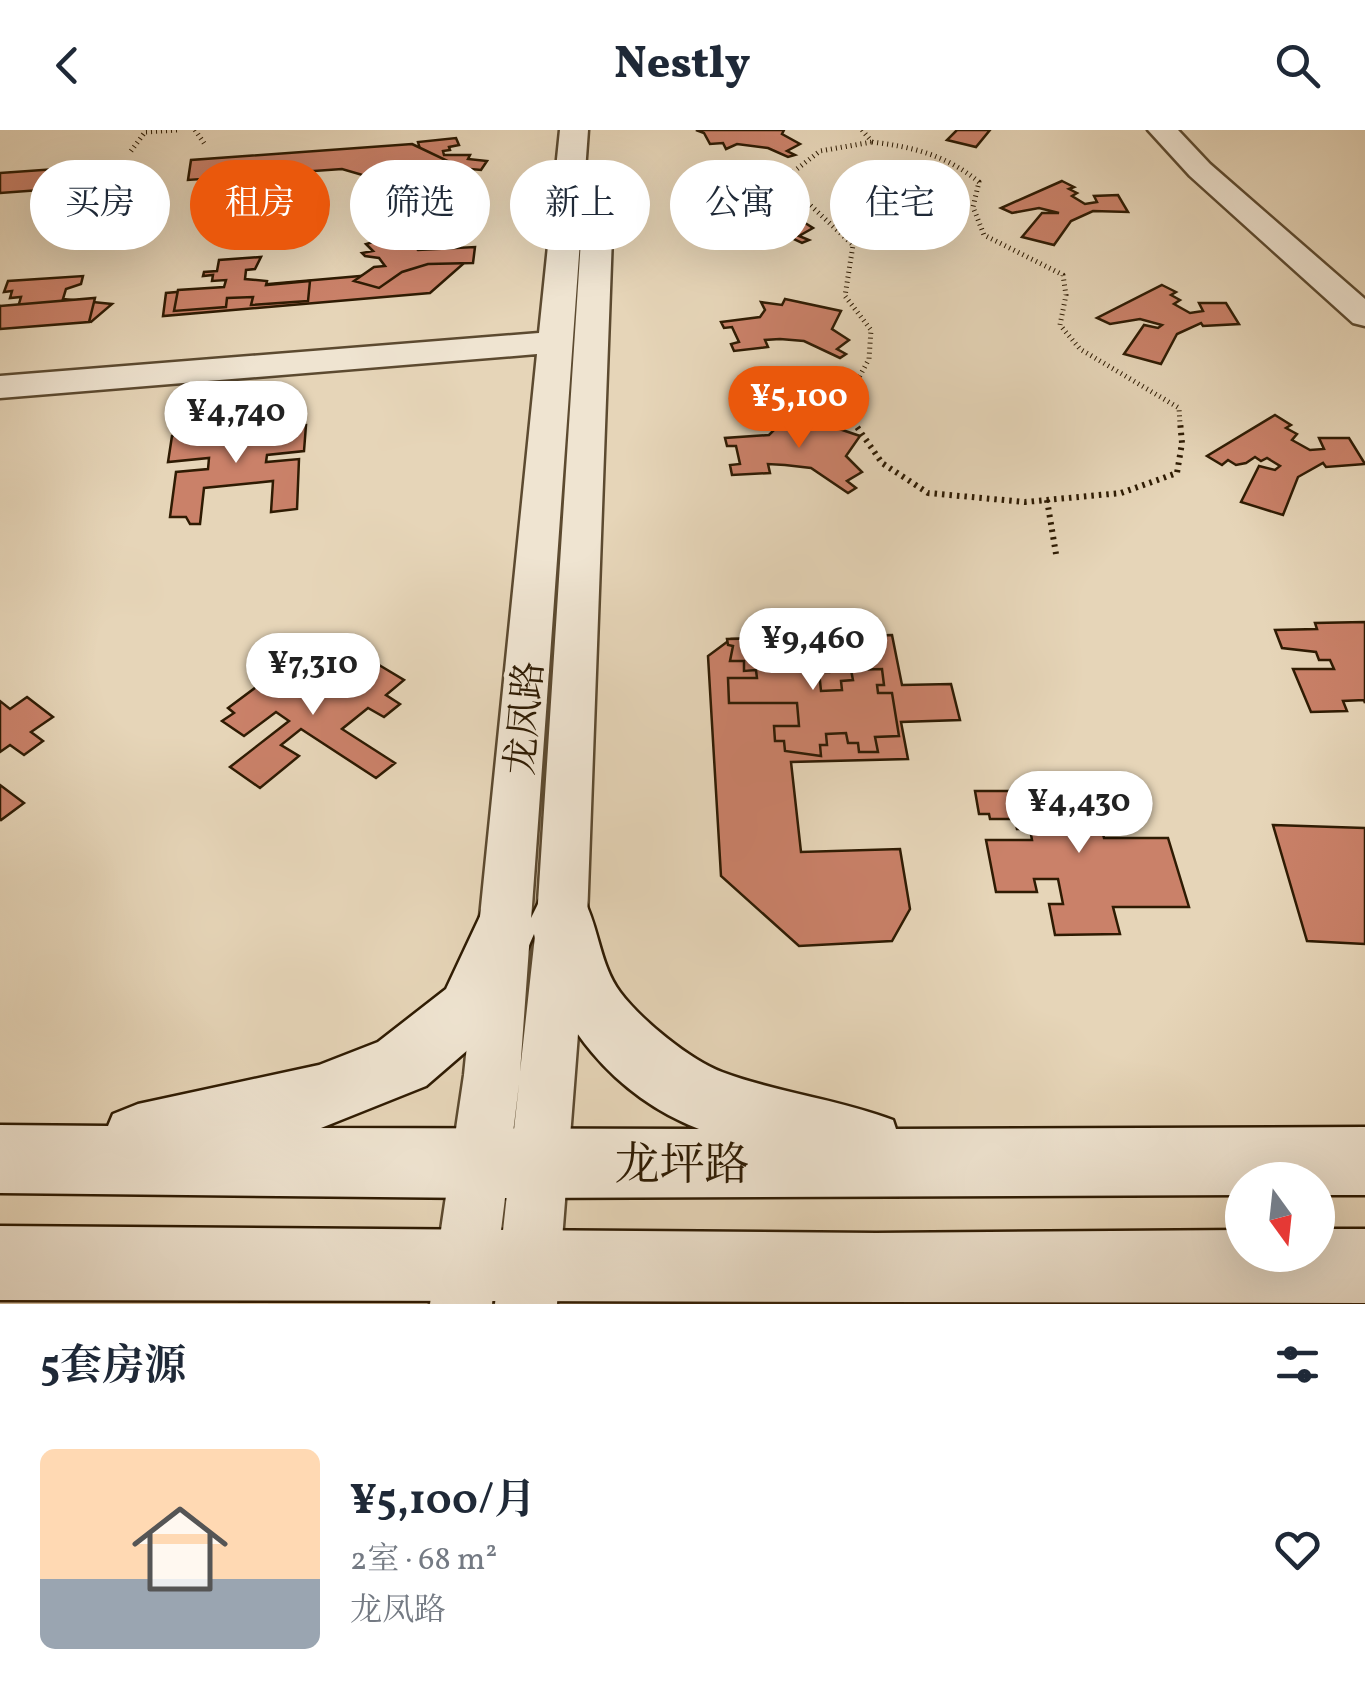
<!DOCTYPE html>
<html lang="zh">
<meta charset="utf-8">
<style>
:root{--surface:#fff;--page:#f6f6f7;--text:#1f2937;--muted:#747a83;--accent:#ea580c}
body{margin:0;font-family:Vollkorn,"Noto Serif SC",serif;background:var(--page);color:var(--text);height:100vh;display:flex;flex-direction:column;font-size:38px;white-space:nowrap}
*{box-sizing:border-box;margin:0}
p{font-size:32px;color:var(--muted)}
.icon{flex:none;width:55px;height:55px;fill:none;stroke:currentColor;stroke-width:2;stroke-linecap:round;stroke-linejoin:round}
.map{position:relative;height:1174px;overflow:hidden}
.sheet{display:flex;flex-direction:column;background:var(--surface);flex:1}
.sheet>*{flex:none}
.guide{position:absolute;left:30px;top:30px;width:1305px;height:90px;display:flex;gap:20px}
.needle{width:65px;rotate:165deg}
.tools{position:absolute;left:1225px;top:1032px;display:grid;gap:20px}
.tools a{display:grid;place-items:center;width:110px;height:110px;border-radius:50%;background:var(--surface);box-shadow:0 10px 40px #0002;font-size:50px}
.price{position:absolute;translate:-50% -85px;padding:0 22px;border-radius:35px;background:#fff;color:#222;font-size:32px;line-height:65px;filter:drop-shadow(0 2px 5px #0008)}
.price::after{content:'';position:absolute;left:50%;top:60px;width:30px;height:22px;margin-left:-15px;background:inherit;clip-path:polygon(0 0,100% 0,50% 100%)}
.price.on{background:var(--accent);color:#fff}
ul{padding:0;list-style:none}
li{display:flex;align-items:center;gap:30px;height:250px;padding:0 40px}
li span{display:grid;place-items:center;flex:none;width:280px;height:200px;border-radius:15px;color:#555}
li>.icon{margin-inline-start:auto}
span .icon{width:120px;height:120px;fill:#fffc;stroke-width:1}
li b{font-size:42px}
h2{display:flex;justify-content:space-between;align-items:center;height:120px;padding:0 40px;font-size:42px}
.chip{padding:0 35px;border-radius:45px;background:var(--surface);box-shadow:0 10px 40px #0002;font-size:35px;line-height:90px}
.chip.on{background:var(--accent);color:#fff}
header{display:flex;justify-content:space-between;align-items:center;height:130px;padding:0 40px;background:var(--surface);font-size:45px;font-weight:800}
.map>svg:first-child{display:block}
.building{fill:#ca8169;stroke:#2e1b03;stroke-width:2.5}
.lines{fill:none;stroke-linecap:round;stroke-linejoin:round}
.minor-casing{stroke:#5c4a30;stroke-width:5}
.secondary-casing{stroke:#2e1b03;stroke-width:5}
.path-far1{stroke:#2e1b03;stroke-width:5;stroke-dasharray:1 4;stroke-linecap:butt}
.path{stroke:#2e1b03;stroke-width:6;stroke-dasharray:2.5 5;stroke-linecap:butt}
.minor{fill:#efe4d1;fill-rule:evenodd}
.secondary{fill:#efe4d1;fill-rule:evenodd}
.labels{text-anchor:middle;stroke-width:10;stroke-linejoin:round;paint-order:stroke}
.street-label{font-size:38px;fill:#2e1b03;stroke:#efe4d1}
.near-street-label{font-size:45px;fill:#2e1b03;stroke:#efe4d1}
</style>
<header><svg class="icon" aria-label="back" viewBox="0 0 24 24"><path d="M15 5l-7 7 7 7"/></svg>Nestly<svg class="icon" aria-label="search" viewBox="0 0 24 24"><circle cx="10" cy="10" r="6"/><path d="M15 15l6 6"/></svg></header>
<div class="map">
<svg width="1365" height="1174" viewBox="0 0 1365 1174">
<rect width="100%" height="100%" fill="#e6d5b8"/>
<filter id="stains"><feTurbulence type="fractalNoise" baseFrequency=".002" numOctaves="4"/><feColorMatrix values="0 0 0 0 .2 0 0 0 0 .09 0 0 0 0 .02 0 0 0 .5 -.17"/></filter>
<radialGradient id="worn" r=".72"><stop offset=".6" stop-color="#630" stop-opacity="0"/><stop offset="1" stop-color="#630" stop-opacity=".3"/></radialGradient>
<g class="building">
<path d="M696,0H784L782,4L800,14L787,21L795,25L788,27L768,18L737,14L726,19L723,13L710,14L704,3Z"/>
<path d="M957,0H990L976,17L947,10Z"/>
<path d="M456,8L459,15L449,17L450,20L443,21L444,25H470L468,29L487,31L481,40L449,37L415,41L396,49L381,40L400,33L428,32L426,24L408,26L407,21L420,19L418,12Z"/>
<path d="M412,14L452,33L463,134L430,163L163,186L166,163L383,144L405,118L397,55L342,39L188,50L191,30Z"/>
<path d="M126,34L121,54L0,63V43Z"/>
<path d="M1062,51L1074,57L1069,59L1077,63L1072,66L1085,74L1097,72L1094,66L1118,65L1128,82L1093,81L1071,91L1054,115L1022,107L1042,83H1059L1039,78L1012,83L1001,78Z"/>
<path d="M757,63L799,71L794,86L813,98L799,106L809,110L802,113L779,102L746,97L738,99L741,106L732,107L730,102L720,104L709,81L702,77L734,73L735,65L755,68Z"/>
<path d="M418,99L428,108L418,110L422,114L414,116L418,120L475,117L473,133L428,134L402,142L379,158L354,151L374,137L385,136L379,128L365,126L362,123L373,121L366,114Z"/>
<path d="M261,127L255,139L246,140L245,149L267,151L266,155L310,151L308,171L251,175L253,167L227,168L226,177L174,181L178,160L224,157L226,150L212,151L213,145L203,146L204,142L217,141L219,130Z"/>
<path d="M83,146L81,154L66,159L63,169L112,174L91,192L55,183L0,193V176L7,180L18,177L21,167L10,168L12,161L4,162L8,151Z"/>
<path d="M1162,155L1176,162L1171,165L1180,170L1174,174L1190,183L1203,181L1199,173H1226L1239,194L1203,196L1201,193L1177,204L1161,234L1124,224L1144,195L1158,198L1162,195L1140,189L1110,194L1097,188Z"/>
<path d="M95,168L89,192L0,199V176Z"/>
<path d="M785,169L841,181L832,199L849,210L837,219L846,224L840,228L804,211L780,209L765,210L768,217L734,221L731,214L739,212L732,197L724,198L721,192L760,187L765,180L761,172L782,175Z"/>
<path d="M1275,285L1291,295L1286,298L1297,304L1292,310L1310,320L1324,319L1319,308H1349L1365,334L1326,337L1323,333L1298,347L1283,385L1241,372L1259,336L1275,340L1280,336L1267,328L1261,331L1255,327L1246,333L1236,335L1228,330L1222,335L1207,326Z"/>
<path d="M801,286L860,306L846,326L862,342L847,351L856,358L848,363L811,338L785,335L768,334L770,343L732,345L730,335L740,334L736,316H727L725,308L769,305L776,298L772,291L775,287L796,294Z"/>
<path d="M306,295L304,321L267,325L266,332L299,329L297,379L271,382L273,351L204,358L200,394H190L186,387H170L176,342L208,339L209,328L168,332L172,306Z"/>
<path d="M1365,492V573L1364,570L1343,571L1347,581L1311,582L1293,539H1334L1330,530H1319L1316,522L1282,518L1275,500L1317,499L1315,493Z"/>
<path d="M892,505L902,555L951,554L960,590L901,592L908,629L791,632L801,722L900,719L910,779L892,811L799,816L721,746L708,526L731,509Z"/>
<path d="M840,507L843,532L827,533L829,542H819L821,561L842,560L841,551L853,550L851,540L882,539L884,555H877L878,563H892L899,606L875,607L878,622H859L858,613H848L846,603L826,604L827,615H820L821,626L785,621L784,611H775L774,596H799L797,573H729L728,548H757L756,540L744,541V531H730L733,516L728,515L727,509Z"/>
<path d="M374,532L404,550L386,565L400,574L384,587L368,578L342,599L395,633L376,648L301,599L281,615L299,626L260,658L230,637L289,591L276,582L244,606L222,591L234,583L228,578L283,537L317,558L347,534L361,543Z"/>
<path d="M27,567L53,587L31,602L43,611L24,625L10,615L0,622V571L10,579Z"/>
<path d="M1021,652H1106L1114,683H1098L1104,708H1168L1189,777H1113L1120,804L1055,805L1049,774H1063L1058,749H1034L1037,762H996L986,710H1032L1030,699H1017L1015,689H990L989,684H979L975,661H1023Z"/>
<path d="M0,655L24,673L1,690L0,689Z"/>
<path d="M1273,695L1365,698V814L1307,811Z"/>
</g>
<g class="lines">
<g class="minor-casing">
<g id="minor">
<path d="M560,0H588L520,942L537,788L583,79L587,73H609L613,79L587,788L557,1174H495L519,954L492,1174H430L464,945L537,224L0,268V246L539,203Z"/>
<path d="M1148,0H1178L1210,34L1365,169V196L1353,193L1190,46Z"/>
</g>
</g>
<g class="secondary-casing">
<g id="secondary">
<path d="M562,762L584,770C599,799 600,835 620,862C641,890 690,930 722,942C778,963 838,969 893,990L896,999L1365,997V1065H1318V1050H1242V1065L479,1068L0,1063V995L108,996L113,984L138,974L319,935L378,912L446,859L483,780L505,773L527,780L531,788L540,770ZM534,804C552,891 615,967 699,999L321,998L426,956L492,899Z"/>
<path d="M0,1096L876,1103L1242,1100V1125H1318V1099H1365V1173L0,1170Z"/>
</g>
</g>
<g class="path-far1">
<path d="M195,0L206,16"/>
<path d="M862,0L872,12"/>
<path d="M146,2L178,0"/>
<path d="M872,12C913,17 946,25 979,52L973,77L984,105L1063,145L1066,165L1060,195L1080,219L1179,278L1180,294"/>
<path d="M131,21L145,2"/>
<path d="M853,294L851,262L869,229L871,200L845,166L853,115L808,73L788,46L820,21L872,12"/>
</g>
<g class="path">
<path d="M853,291L882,333L928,363L1025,372L1121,363L1177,343L1182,313L1180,291"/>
<path d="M1047,370L1056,424"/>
</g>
<use href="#minor" class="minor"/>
<use href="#secondary" class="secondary"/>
</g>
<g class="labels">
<g class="street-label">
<text transform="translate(524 588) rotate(-85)" y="13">龙凤路</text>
</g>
<g class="near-street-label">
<text x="682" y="1049">龙坪路</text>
</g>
</g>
<rect width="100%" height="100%" filter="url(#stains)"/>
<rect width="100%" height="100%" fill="url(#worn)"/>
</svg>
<div class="tools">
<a><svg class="needle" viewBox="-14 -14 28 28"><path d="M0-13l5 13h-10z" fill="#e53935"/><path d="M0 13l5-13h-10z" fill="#747a83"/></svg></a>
</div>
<b class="price on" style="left:799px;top:321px">¥5,100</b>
<b class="price" style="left:236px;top:336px">¥4,740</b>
<b class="price" style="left:813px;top:563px">¥9,460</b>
<b class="price" style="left:313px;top:588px">¥7,310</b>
<b class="price" style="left:1079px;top:726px">¥4,430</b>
<div class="guide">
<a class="chip">买房</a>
<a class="chip on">租房</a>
<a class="chip">筛选</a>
<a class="chip">新上</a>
<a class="chip">公寓</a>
<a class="chip">住宅</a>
</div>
</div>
<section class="sheet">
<h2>5套房源<svg class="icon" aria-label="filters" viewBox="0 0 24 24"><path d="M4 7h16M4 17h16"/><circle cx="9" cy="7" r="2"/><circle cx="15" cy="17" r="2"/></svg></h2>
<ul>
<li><span style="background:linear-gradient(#ffd9b3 65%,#9aa5b1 0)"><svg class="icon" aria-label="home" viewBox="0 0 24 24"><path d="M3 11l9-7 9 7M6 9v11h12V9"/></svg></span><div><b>¥5,100/月</b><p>2室 · 68 m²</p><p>龙凤路</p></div><svg class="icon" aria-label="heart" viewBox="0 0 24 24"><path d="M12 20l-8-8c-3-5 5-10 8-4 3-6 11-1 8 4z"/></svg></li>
</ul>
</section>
